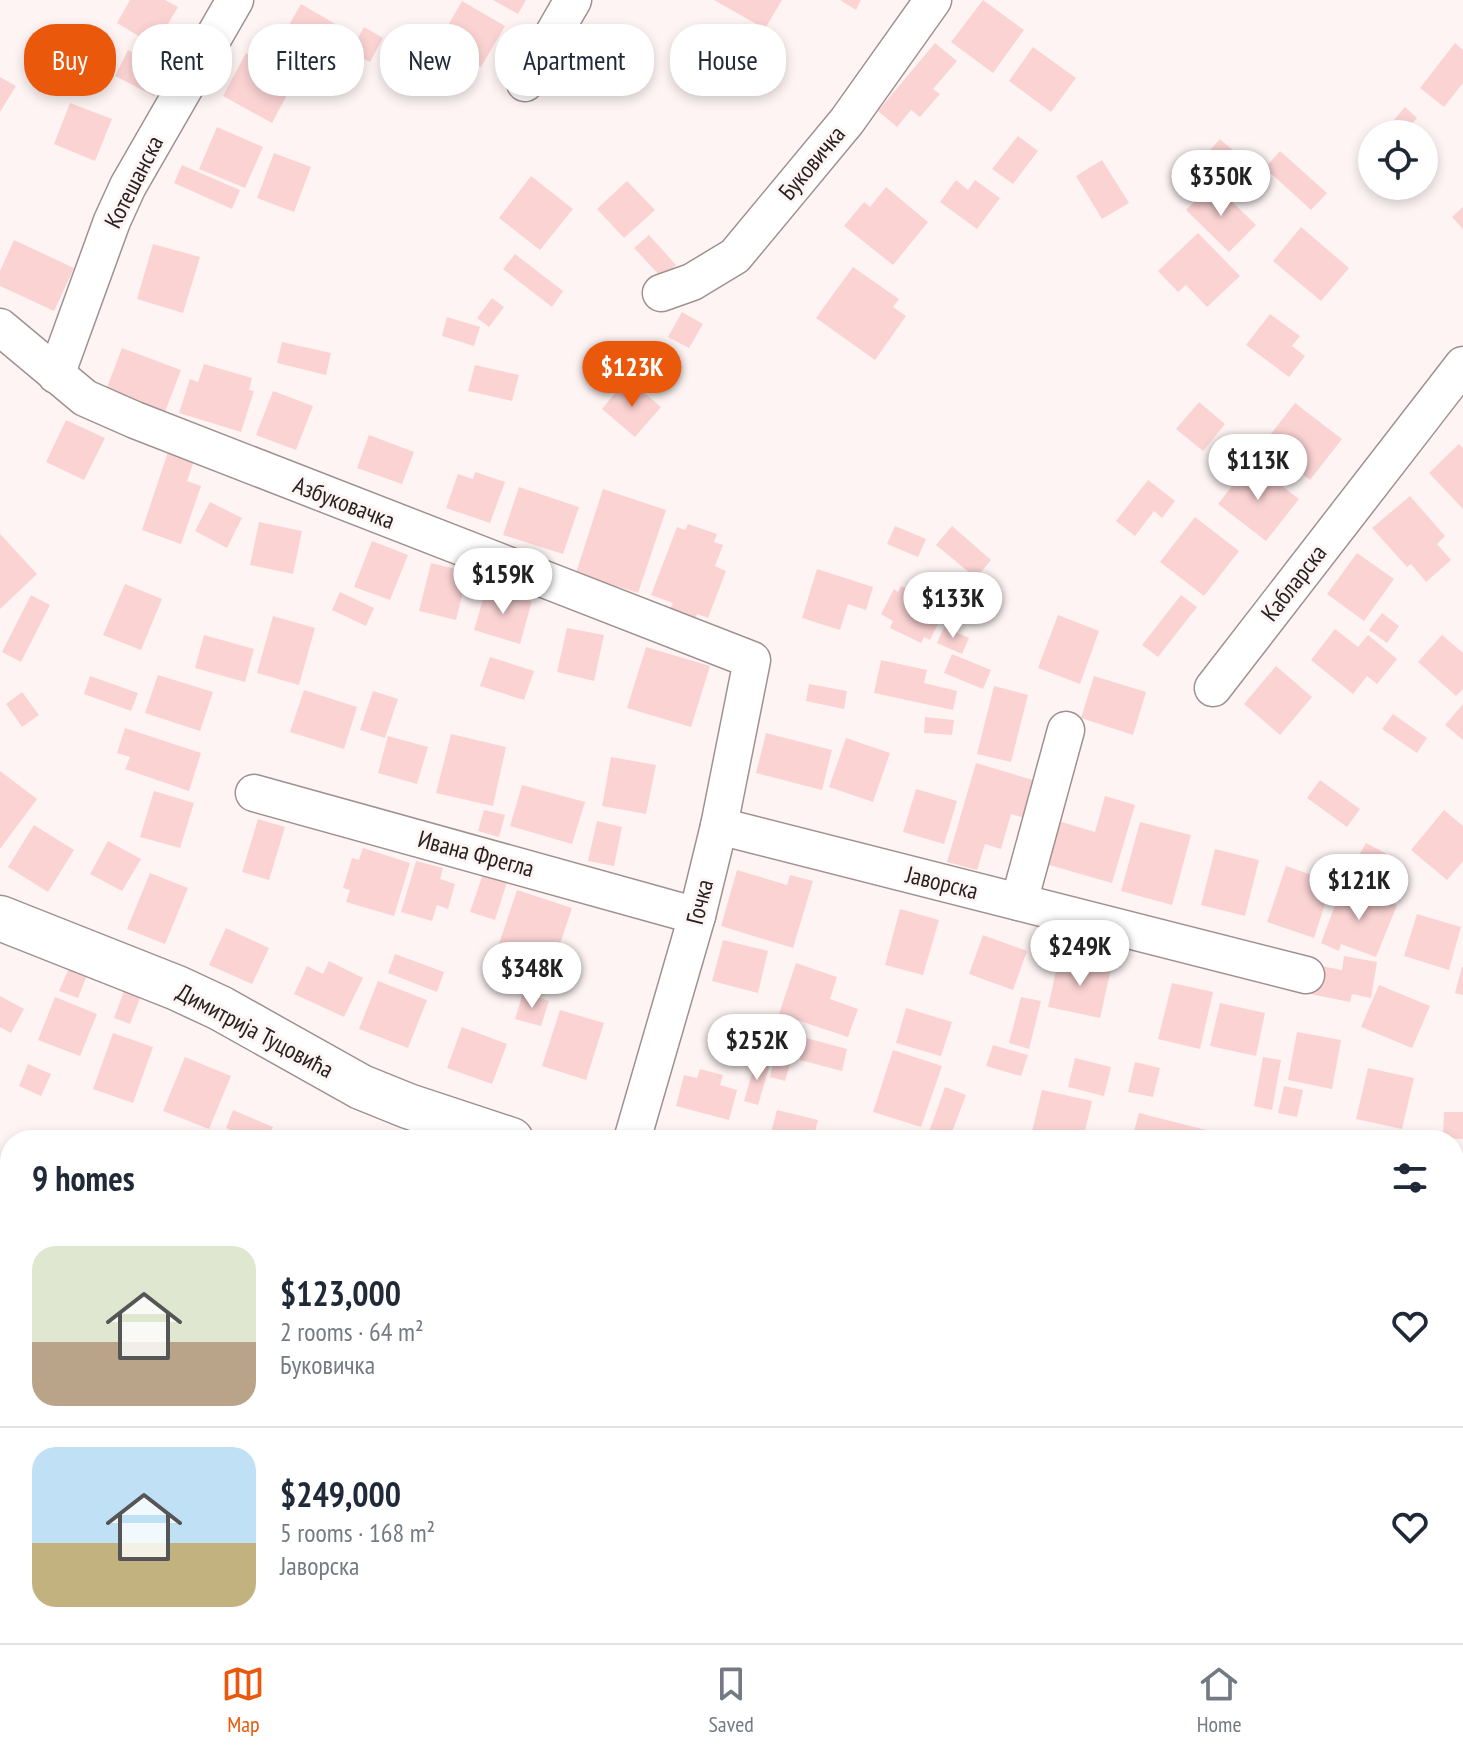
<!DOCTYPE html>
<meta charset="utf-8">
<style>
:root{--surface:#fff;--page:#f6f6f7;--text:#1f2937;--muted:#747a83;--line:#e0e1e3;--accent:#ea580c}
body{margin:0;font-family:"PT Sans Narrow",sans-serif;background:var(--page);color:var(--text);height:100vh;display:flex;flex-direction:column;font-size:30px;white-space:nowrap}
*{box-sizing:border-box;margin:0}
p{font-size:26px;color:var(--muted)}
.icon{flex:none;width:44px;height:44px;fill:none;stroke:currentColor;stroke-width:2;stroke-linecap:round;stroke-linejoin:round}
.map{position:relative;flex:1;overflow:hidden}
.drawer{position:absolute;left:0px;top:1130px;width:1464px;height:514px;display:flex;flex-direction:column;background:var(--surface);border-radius:32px 32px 0 0;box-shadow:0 4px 12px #0003}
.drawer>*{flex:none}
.guide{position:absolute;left:24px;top:24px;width:800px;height:72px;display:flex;gap:16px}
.tools{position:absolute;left:1358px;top:120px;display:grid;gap:16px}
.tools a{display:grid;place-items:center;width:80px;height:80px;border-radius:50%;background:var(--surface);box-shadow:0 4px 12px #0003;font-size:40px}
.price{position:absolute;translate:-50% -68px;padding:0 18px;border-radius:28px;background:#fff;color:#222;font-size:26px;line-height:52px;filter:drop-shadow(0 2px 4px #0008)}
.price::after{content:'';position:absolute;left:50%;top:48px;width:24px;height:18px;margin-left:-12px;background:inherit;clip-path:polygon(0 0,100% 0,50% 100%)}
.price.active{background:var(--accent);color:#fff}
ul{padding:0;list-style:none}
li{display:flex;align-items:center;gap:24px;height:200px;padding:0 32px}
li+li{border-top:2px solid var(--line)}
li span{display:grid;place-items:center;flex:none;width:224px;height:160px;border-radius:24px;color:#555}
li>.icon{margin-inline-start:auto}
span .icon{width:96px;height:96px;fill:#fffc;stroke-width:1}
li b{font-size:34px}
h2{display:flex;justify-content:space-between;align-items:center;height:96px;padding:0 32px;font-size:34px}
.chip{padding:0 28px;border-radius:32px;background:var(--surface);box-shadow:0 4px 12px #0003;font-size:28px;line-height:72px}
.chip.active{background:var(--accent);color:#fff}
.tab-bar{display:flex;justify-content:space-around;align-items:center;height:112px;border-top:2px solid var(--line);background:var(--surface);font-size:22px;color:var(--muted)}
.tab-bar a{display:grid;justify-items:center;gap:4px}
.tab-bar .active{color:var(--accent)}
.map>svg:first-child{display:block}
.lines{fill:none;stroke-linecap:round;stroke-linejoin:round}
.stream{stroke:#e3888a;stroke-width:10}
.building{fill:#fbd3d3}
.street-casing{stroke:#a09191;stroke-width:39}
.secondary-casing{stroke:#a09191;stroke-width:47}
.street{stroke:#fff;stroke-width:36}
.secondary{stroke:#fff;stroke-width:44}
.labels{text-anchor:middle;stroke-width:6;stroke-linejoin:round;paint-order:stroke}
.street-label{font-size:24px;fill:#251f1f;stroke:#fef4f4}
</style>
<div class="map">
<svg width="1463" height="1643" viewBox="0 0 1463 1643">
<rect width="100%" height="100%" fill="#fef4f4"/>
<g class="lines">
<g class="stream">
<path d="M0,1513L10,1510"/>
<path d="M551,1634L573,1643"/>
</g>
</g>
<g class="building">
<path d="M130,0H165L178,7L155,46L117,23Z"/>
<path d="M493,0H526L518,14Z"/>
<path d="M714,0H782L765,29Z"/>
<path d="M840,0H861L856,10Z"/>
<path d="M983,0L1024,30L993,73L951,42Z"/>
<path d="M462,1L505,26L481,67L438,43Z"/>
<path d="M301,4L351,33L330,67L281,39Z"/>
<path d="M364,27L383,38L370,62L350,52Z"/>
<path d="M95,32L114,41L90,94L71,86Z"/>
<path d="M935,43L957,61L933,89L940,94L920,117L911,110L897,127L878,111Z"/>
<path d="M1455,43L1463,50V83L1444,107L1420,88Z"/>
<path d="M1033,47L1076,78L1051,112L1009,81Z"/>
<path d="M128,50L167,70L154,96L115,76Z"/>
<path d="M246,53L295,80L272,123L223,96Z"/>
<path d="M0,77L16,86L0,112Z"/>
<path d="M70,103L112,119L95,161L54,144Z"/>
<path d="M1405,107L1417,118L1403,134H1382Z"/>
<path d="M217,127L263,147L245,188L199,169Z"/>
<path d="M1018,136L1038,151L1013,184L992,169Z"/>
<path d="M1220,139L1253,168L1235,188L1202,159Z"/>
<path d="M1280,151L1327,193L1311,210L1265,168Z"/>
<path d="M274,153L311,167L294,212L257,198Z"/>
<path d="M1102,160L1129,203L1102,219L1076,176Z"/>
<path d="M182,165L240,190L232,209L174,183Z"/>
<path d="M531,176L573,209L540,250L499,218Z"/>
<path d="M956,180L968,190L975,180L1000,198L977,229L940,202Z"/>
<path d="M627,181L655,210L624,238L597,209Z"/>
<path d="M1213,183L1256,225L1229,252L1186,210Z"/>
<path d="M886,187L928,222L893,265L844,226L864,202L870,207Z"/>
<path d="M1463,207V229L1452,217Z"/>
<path d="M1301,227L1349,268L1321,301L1273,261Z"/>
<path d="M1198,233L1240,276L1207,307L1186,285L1178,292L1158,271Z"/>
<path d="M649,235L676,265L662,278L634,248Z"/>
<path d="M14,240L74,268L54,311L0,286V271Z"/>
<path d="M153,244L200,257L183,313L137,299Z"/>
<path d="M515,254L563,291L552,307L503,269Z"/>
<path d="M853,267L899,299L893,307L906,316L875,360L816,318Z"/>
<path d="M492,298L504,307L489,327L477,318Z"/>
<path d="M682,312L703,324L689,348L668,337Z"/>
<path d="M1270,314L1300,336L1292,346L1305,356L1289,377L1246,345Z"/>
<path d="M447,317L480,327L474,346L442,336Z"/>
<path d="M282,342L331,353L326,375L277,363Z"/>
<path d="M122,348L181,370L165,412L106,390Z"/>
<path d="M204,364L252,378L249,390L254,391L241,432L179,413L190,379L198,382Z"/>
<path d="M475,365L519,375L512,401L468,391Z"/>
<path d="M635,385L661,407L635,437L602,409L620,387L628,393Z"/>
<path d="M273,391L313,406L296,450L256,435Z"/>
<path d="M1199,402L1225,424L1203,451L1176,429Z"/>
<path d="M1295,403L1342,439L1310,480L1263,444Z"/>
<path d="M66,420L105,438L84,480L46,462Z"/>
<path d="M369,435L414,452L402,484L357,468Z"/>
<path d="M1459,444L1463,448V509L1429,473Z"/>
<path d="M168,452L194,461L187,481L201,486L181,544L142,530Z"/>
<path d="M1251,462L1299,499L1266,541L1218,504Z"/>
<path d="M475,472L505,482L490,523L446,508L458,474L473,479Z"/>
<path d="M1148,480L1175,501L1162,518L1154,511L1135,536L1116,521Z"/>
<path d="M519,487L579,507L563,554L503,535Z"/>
<path d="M603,489L666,510L638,593L576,573Z"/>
<path d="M1410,496L1445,536L1437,544L1451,560L1426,582L1411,564L1407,567L1372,528Z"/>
<path d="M210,502L242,518L227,548L195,531Z"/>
<path d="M1195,517L1239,551L1204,596L1160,562Z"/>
<path d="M259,522L302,531L293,574L250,565Z"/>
<path d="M688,524L717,534L714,542L723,545L715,566L726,571L708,618L697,614L695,618L670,609L673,603L651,595L677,527L685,530Z"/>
<path d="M895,526L926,539L918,557L887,544Z"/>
<path d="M952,526L991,560L976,578L936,545Z"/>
<path d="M0,534L37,574L0,609Z"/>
<path d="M372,541L408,555L390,600L354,587Z"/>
<path d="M1357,553L1394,579L1364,621L1327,594Z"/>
<path d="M431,563L468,572L456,620L419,611Z"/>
<path d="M817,569L873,587L866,610L848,604L840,630L802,618Z"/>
<path d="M125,584L162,599L141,650L103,635Z"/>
<path d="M901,586L924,597L921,603L943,614L930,640L924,637L921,643L890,628L893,621L881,614L894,589L898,592Z"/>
<path d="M486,589L532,601L520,644L474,630Z"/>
<path d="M340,592L374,608L366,626L332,610Z"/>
<path d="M31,595L50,605L21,662L2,652Z"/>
<path d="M1181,595L1197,607L1158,657L1142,645Z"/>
<path d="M1382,613L1399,626L1387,643L1369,630Z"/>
<path d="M1058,615L1099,631L1080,684L1038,668Z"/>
<path d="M273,616L315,628L299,685L257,673Z"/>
<path d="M944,627L969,638L962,654L937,643Z"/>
<path d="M567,628L604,635L594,681L557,672Z"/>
<path d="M1335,629L1358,647L1368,635L1397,659L1377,684L1367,676L1353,694L1311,660Z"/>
<path d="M204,635L254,649L245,682L195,668Z"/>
<path d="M1442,635L1463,653V689L1456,696L1418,662Z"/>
<path d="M646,647L710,666L691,727L627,708Z"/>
<path d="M952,654L991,670L983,689L944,673Z"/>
<path d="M490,657L534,671L524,700L480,686Z"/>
<path d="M881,660L927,670L924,683L957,691L953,710L874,693Z"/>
<path d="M1276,666L1312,697L1280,735L1244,704Z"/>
<path d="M158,675L213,692L200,731L145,713Z"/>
<path d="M90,676L138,693L131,711L84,694Z"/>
<path d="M1094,676L1146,692L1133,735L1081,718Z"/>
<path d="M809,684L847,691L844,709L806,701Z"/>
<path d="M994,686L1028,695L1011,762L977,754Z"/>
<path d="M304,690L357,707L344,749L290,732Z"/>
<path d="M373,691L398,699L385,738L360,730Z"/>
<path d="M22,692L39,715L22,727L6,704Z"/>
<path d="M1463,704V740L1445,725Z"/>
<path d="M1393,714L1427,738L1417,753L1382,729Z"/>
<path d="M925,717L954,720L952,735L924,733Z"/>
<path d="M125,728L201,753L189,791L125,769L130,757L117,753Z"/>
<path d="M766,733L832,750L822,790L756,773Z"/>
<path d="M451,734L506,747L493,806L436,793Z"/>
<path d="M388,736L428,747L417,784L378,773Z"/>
<path d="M846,738L890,753L873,802L829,787Z"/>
<path d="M611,757L656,765L646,814L602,806Z"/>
<path d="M976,763L1036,781L1025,818L1011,814L1001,849L985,844L977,870L947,862Z"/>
<path d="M0,771L37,799L0,849Z"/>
<path d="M1320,780L1360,809L1347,827L1307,798Z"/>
<path d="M522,785L585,802L572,844L510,826Z"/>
<path d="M916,789L957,801L944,844L903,832Z"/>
<path d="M154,791L194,803L180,848L140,837Z"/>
<path d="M1105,796L1135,805L1112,883L1042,863L1055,820L1095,832Z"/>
<path d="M484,810L505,815L499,837L478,831Z"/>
<path d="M1444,810L1463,826V861L1447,880L1411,850Z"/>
<path d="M258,819L285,827L269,880L242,872Z"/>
<path d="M597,821L622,827L614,866L588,861Z"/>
<path d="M1140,822L1191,835L1172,905L1121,891Z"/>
<path d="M34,825L74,850L48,892L8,867Z"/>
<path d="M108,841L141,859L122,891L90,874Z"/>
<path d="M1366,843L1387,854L1370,884L1349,873Z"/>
<path d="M363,848L410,863L394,916L346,902L350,890L343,888L352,858L359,860Z"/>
<path d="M1215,849L1259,860L1245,916L1201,905Z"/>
<path d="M416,861L443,868L440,879L455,884L448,909L437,905L432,921L401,912Z"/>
<path d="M1286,866L1332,882L1314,938L1267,922Z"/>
<path d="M737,870L787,885L790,875L813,881L793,948L721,926Z"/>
<path d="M150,873L188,888L165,944L127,929Z"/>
<path d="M483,874L507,882L495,920L470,912Z"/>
<path d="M1343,884L1397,905L1376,957L1341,944L1339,951L1321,943Z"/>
<path d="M517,890L572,908L551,971L496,953Z"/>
<path d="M900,909L939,920L923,975L885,965Z"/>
<path d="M1417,914L1461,927L1449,970L1404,956Z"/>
<path d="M226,928L269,948L252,984L209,965Z"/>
<path d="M983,935L1027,951L1013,990L969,974Z"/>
<path d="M723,940L768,951L758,993L712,981Z"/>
<path d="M395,954L444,972L437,992L388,973Z"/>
<path d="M1344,956L1377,962L1371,998L1352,994L1350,1002L1310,994L1316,965L1342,970Z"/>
<path d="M1059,958L1111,969L1100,1018L1048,1007Z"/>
<path d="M329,961L363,978L344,1017L294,994L307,966L323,974Z"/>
<path d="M796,963L837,977L830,999L858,1009L848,1037L779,1014Z"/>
<path d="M1462,967H1463V995L1455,993Z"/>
<path d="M69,968L87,975L78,998L59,991Z"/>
<path d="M378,981L427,1000L408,1048L359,1029Z"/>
<path d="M1172,983L1213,992L1200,1049L1158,1039Z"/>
<path d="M1379,985L1430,1006L1412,1048L1361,1027Z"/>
<path d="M124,991L140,998L130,1024L114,1018Z"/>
<path d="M523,993L549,1001L541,1026L515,1019Z"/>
<path d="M0,996L24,1009L11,1033L0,1027Z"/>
<path d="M55,997L97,1014L80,1056L38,1040Z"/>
<path d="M1021,997L1041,1001L1029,1049L1009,1043Z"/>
<path d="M1220,1003L1265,1013L1256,1056L1210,1046Z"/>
<path d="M906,1008L952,1022L941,1056L896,1043Z"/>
<path d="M560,1010L604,1023L586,1080L542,1066Z"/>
<path d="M462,1027L507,1044L492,1084L447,1068Z"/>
<path d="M1297,1032L1341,1040L1332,1089L1288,1080Z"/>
<path d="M113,1033L153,1047L133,1103L93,1089Z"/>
<path d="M806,1038L847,1049L842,1071L800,1060Z"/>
<path d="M778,1045L794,1050L785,1081L770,1077Z"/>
<path d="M993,1045L1028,1055L1021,1076L986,1066Z"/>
<path d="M893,1050L942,1066L921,1127L873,1112Z"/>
<path d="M185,1057L231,1076L209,1129L163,1111Z"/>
<path d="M1263,1057L1281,1060L1272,1110L1254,1106Z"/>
<path d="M1075,1058L1111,1067L1104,1096L1068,1087Z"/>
<path d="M756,1060L770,1064L758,1105L744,1101Z"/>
<path d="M1135,1062L1160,1068L1153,1097L1128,1092Z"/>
<path d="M28,1064L51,1074L41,1096L19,1086Z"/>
<path d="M1368,1068L1414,1078L1402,1129L1356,1119Z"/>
<path d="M700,1069L723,1075L720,1085L737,1090L729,1120L676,1106L684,1075L697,1078Z"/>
<path d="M1284,1086L1303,1090L1297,1117L1278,1113Z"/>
<path d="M945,1087L966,1095L949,1140L928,1135Z"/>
<path d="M1042,1090L1092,1101L1083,1140H1030Z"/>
<path d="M233,1110L273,1127L267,1140H253L226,1128Z"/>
<path d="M777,1110L818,1120L813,1140H769Z"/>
<path d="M1444,1112H1463V1139L1443,1138Z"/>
<path d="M1139,1113L1230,1136L1229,1140L1132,1139Z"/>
<rect x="1454" y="1242" width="9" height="54"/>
<rect x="1454" y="1313" width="9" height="49"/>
<path d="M1454,1374L1463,1375V1410L1454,1409Z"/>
<path d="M10,1383V1417L0,1412V1403Z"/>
<path d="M1454,1428L1463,1429V1482L1454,1481Z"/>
<path d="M1454,1571L1462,1572L1456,1620H1454Z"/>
<path d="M10,1572V1608L0,1603V1595Z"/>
<path d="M116,1634H159L168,1638L166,1643H112Z"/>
<path d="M658,1634H709L705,1643H654Z"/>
<path d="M1067,1634L1086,1643H1062Z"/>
<path d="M1209,1634H1246L1242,1643H1205Z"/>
<path d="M1368,1637L1404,1640V1643H1367Z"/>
</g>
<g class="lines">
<g class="street-casing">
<g id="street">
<path d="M525,83L573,0"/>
<path d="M661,293L692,282L735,256L847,121L933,0"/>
<path d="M0,327L85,398L135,420L752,660L719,826L697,916L632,1140"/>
<path d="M56,375L112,221L128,186L235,0"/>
<path d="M1213,688L1463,365"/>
<path d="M254,793L697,916"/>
<path d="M719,826L1306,975"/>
<path d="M1019,902L1066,730"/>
<path d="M15,1634L35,1643"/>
<path d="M1286,1634L1296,1643"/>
<path d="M1187,1643L1192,1634"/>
</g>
</g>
<g class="secondary-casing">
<g id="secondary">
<path d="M0,918L177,988L220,1008L361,1087L408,1106L511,1140"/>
<path d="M1454,1533L1463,1534"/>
</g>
</g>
<use href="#street" class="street"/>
<use href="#secondary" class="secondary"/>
</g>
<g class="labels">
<g class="street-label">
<text transform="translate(812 163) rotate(-50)" y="8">Буковичка</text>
<text transform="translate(134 182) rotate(-63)" y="8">Котешанска</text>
<text transform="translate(344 503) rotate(21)" y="8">Азбуковачка</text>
<text transform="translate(1294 583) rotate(-52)" y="8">Кабларска</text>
<text transform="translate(476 854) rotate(15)" y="8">Ивана Фрегла</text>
<text transform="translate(942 883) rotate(14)" y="8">Јаворска</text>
<text transform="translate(700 902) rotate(-76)" y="8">Гочка</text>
<text transform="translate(255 1031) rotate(28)" y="8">Димитрија Туцовића</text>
</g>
</g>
</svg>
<div class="tools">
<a><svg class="icon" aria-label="locate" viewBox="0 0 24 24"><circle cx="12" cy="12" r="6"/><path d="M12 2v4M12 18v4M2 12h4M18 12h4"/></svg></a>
</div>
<b class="price" style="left:1221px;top:218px">$350K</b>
<b class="price active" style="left:632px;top:409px">$123K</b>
<b class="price" style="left:1258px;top:502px">$113K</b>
<b class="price" style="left:503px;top:616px">$159K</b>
<b class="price" style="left:953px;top:640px">$133K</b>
<b class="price" style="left:1359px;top:922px">$121K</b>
<b class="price" style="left:1080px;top:988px">$249K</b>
<b class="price" style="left:532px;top:1010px">$348K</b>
<b class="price" style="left:757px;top:1082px">$252K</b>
<div class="guide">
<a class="chip active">Buy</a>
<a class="chip">Rent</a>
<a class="chip">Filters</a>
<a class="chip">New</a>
<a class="chip">Apartment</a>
<a class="chip">House</a>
</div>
<section class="drawer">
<h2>9 homes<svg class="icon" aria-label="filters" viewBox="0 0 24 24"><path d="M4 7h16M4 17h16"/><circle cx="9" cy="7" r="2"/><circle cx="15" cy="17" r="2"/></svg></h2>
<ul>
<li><span style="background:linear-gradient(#dfe7d0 60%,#b9a48a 0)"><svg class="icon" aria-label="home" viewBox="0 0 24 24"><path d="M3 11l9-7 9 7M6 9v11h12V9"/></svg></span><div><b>$123,000</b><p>2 rooms · 64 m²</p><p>Буковичка</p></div><svg class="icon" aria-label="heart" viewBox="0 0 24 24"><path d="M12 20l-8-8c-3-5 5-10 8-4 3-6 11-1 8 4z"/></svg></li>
<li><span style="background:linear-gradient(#bfe0f5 60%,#c2b280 0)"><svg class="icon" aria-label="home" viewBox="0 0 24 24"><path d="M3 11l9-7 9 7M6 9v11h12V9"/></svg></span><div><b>$249,000</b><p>5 rooms · 168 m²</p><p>Јаворска</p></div><svg class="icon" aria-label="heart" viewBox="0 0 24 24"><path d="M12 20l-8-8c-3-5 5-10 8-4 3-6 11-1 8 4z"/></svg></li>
</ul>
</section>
</div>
<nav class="tab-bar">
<a class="active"><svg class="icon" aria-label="map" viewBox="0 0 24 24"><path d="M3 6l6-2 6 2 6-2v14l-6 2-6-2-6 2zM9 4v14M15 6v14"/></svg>Map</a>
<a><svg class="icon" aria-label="saved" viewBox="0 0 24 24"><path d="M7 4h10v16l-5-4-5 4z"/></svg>Saved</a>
<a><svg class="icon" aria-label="home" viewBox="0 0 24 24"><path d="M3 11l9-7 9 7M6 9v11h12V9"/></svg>Home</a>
</nav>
